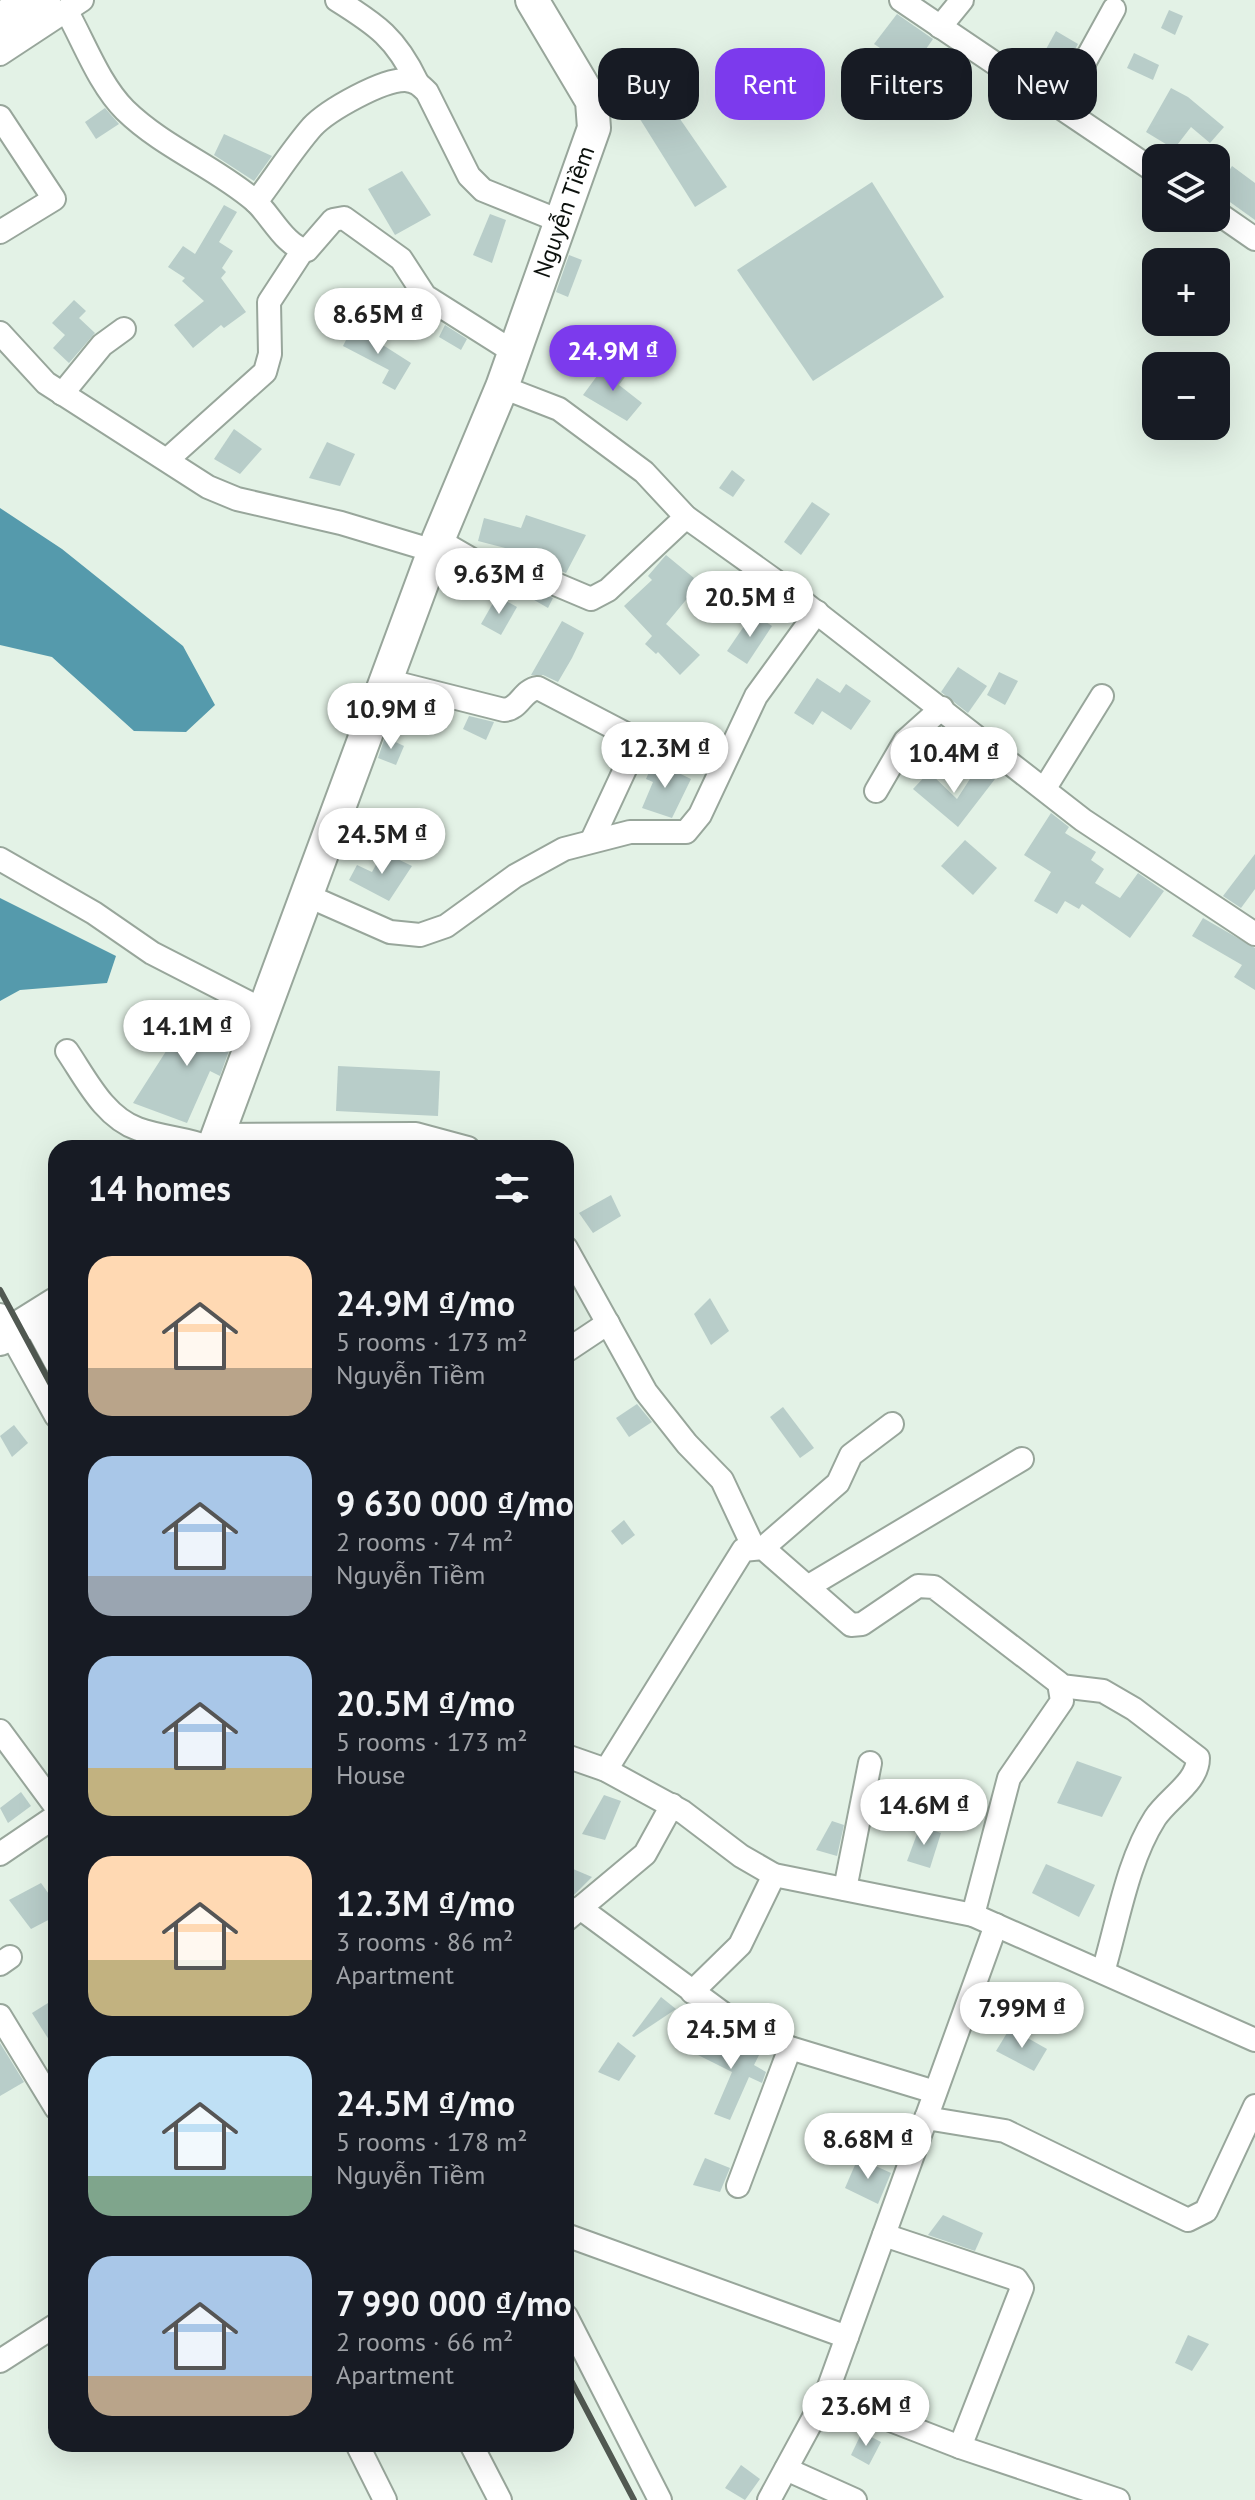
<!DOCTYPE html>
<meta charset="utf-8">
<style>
:root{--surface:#171b24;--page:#242831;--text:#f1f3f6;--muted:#9ea1a6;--accent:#7c3aed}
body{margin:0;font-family:"PT Sans",sans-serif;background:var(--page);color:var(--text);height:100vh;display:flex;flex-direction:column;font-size:30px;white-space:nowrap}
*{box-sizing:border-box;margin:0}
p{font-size:26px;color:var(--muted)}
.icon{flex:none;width:44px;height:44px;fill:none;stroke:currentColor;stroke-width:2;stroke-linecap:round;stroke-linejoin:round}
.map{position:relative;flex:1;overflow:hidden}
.drawer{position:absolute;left:48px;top:1140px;width:526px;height:1312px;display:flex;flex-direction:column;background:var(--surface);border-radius:24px;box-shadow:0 8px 32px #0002}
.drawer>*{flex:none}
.guide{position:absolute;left:598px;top:48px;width:536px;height:72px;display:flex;gap:16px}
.tools{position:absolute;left:1142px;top:144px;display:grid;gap:16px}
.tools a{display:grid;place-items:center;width:88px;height:88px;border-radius:16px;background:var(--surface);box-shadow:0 8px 32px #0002;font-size:40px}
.price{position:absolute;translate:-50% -68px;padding:0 18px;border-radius:28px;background:#fff;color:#222;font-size:26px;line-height:52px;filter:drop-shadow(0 2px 4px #0008)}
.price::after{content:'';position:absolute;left:50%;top:48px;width:24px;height:18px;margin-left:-12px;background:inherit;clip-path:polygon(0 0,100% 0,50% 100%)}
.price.active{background:var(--accent);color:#fff}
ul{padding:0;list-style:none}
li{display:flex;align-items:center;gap:24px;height:200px;padding:0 40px}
li span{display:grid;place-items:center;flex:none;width:224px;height:160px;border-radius:24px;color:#555}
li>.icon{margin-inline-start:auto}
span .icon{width:96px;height:96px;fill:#fffc;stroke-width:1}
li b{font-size:34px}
h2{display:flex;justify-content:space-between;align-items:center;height:96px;padding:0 40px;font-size:34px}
.pill{padding:0 28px;border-radius:24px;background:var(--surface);box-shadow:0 8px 32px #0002;font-size:28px;line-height:72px}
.pill.active{background:var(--accent);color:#fff}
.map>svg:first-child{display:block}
.water{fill:#559aac}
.building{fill:#b8cdc9}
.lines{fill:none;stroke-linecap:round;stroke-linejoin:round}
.street-casing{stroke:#98a69b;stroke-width:26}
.secondary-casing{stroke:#98a69b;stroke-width:36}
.highway-casing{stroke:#98a69b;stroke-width:44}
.street{stroke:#fff;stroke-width:22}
.secondary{stroke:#fff;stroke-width:32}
.highway{stroke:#fff;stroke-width:40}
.rail{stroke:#515952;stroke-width:6}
.labels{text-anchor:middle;stroke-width:6;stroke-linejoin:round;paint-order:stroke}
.street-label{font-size:24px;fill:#0c110d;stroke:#f2fef5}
</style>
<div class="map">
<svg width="1255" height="2500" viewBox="0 0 1255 2500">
<rect width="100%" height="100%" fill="#e3f2e6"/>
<g class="water">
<path d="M0,508L62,549L183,646L215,705L186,732L134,731L52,657L0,645Z"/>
<path d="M0,898L116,956L107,983L20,990L0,1001Z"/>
</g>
<g class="building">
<path d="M1169,10L1183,16L1175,35L1161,28Z"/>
<path d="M897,14L933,39L912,69L874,44Z"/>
<path d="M1056,31L1078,44L1056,84L1034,71Z"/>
<path d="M1134,53L1159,65L1153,80L1127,68Z"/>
<path d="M651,77L727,187L695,207L623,92Z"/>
<path d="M1171,88L1188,97L1224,127L1210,143L1191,127L1174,149L1146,132Z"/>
<path d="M105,108L119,124L96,139L85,122Z"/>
<path d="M224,134L272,156L254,181L214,155Z"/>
<path d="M1232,166L1255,183V220L1216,192Z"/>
<path d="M402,171L431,215L395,235L368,189Z"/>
<path d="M872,182L944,297L813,381L737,270Z"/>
<path d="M224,205L237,212L219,242L233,251L222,268L226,272L221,278L246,312L224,328L221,325L193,348L174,325L204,301L182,281L185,278L168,267L183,246L195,254Z"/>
<path d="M490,214L506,220L492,263L473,255Z"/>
<path d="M569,255L582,260L568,297L556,292Z"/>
<path d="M74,300L86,311L79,318L95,333L69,363L53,348L65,335L52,323Z"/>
<path d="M445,325L467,339L461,350L439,337Z"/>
<path d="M353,326L411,363L395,390L382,383L389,370L343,346Z"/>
<path d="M608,361L627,374L619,385L642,403L627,421L583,395Z"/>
<path d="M234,429L262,449L240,474L214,459Z"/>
<path d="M327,442L355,454L340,486L309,478Z"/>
<path d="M732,470L745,480L733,497L719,488Z"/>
<path d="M812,502L830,514L801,555L784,542Z"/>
<path d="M526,515L586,535L566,573L513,550L478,541L484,518L521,528Z"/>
<path d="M666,555L700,583L666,624L700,655L680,675L658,652L656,654L645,644L652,636L624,606L652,580L648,576Z"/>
<path d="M521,585L553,598L548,608L517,590Z"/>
<path d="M497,596L517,607L501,635L481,624Z"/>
<path d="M753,613L772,626L747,664L727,651Z"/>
<path d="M562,621L584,633L572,658L558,682L543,675H531Z"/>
<path d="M958,667L987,686L968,713L941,692Z"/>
<path d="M999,672L1018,681L1005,705L987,695Z"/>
<path d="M817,678L840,693L846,684L871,701L851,730L822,711L813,725L794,713Z"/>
<path d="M469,716L494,722L486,740L463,729Z"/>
<path d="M385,737L404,746L396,765L378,758Z"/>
<path d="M654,761L691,779L672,818L642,808L653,782L646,779Z"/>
<path d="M977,768L995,779L958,827L913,789L929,772L957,799Z"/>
<path d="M1051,813L1069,827L1065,833L1096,852L1091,860L1104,869L1095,883L1120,898L1138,873L1164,891L1130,938L1082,904L1079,909L1065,901L1057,914L1034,901L1051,872L1024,855Z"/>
<path d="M965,840L997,868L973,895L941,866Z"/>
<path d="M383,852L412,866L389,901L349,880L357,865L372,872Z"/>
<path d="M1255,854V889L1241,908L1223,896Z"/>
<path d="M1203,918L1255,948V990L1234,977L1242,965L1192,936Z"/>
<path d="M210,1009L232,1020L223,1038L232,1042L220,1076L210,1071L187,1123L133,1103L184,1023L201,1028Z"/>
<path d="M338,1066L440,1071L438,1116L336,1111Z"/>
<path d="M611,1195L621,1216L593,1233L579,1213Z"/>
<path d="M710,1298L729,1331L711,1345L694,1314Z"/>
<path d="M637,1404L652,1422L629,1437L616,1418Z"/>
<path d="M783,1407L814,1448L800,1458L770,1417Z"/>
<path d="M14,1425L28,1443L12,1457L0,1436Z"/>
<path d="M624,1520L635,1535L622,1545L611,1531Z"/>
<path d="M1077,1761L1122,1777L1102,1817L1057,1803Z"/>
<path d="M21,1792L31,1806L8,1823L0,1808Z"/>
<path d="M604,1795L621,1801L605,1840L582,1834Z"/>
<path d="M832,1821L844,1825L837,1856L816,1850Z"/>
<path d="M920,1826L941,1833L930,1868L907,1861Z"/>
<path d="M1046,1864L1095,1885L1079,1917L1032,1893Z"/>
<path d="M566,1866L592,1877L573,1896L566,1894Z"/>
<path d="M41,1883L56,1904V1916L31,1929L9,1900Z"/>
<path d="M661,1997L676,2009L634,2037L632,2036Z"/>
<path d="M56,1998V2051L32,2013Z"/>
<path d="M1010,2028L1047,2049L1034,2071L996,2051Z"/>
<path d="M696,2034L735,2055L741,2042L761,2051L754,2065L766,2072L762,2083L749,2077L730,2120L714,2114L732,2072L690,2051Z"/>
<path d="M618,2042L636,2056L619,2081L598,2072Z"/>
<path d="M0,2043L24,2082L0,2096Z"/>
<path d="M705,2158L730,2168L720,2192L693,2185Z"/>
<path d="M858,2158L891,2173L878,2204L845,2188Z"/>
<path d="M943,2215L983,2233L975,2251L928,2235Z"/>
<path d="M1188,2335L1209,2344L1192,2371L1175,2363Z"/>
<path d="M862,2432L881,2442L869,2465L851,2455Z"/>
<path d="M741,2465L760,2479L745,2500L725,2488Z"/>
</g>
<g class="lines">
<g class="street-casing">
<g id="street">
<path d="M337,0C377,25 396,38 417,82"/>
<path d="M901,0L1156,172"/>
<path d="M66,10C84,42 99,84 125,110C164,148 214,166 255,201C270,214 286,248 307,250L333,220L344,218L401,259L425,296L512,351"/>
<path d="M940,27L962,0"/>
<path d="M0,54L82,0"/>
<path d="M1060,107L1114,9"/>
<path d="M0,117L54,199L0,232"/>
<path d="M256,202C275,177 292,150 312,127C328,110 383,79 406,80C416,81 420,85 427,92L469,176L483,190L562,222"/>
<path d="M1216,212L1255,239"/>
<path d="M0,333L46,383L208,487L237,499L341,523L434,551"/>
<path d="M502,387L559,409L644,472L686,517L781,585L1083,820L1255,934"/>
<path d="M62,394L102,345L124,329"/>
<path d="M168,459L265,372L270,354L269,302L303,250"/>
<path d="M438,540L483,566L500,570L515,567L591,599L608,590L686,517"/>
<path d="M385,680L504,710C520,709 522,690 538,688L628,735L635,743L633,752L592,840"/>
<path d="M1045,788L1102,696"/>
<path d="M876,791L905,741L942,708"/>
<path d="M0,859L94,913L152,953L265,1011"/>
<path d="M306,895L390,932L420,935L446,926L515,876L564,849L630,832H686L700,815L756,696L817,612"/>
<path d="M67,1051C86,1079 104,1117 138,1129C163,1138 187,1138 211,1148"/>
<path d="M218,1135L416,1134L468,1148"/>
<path d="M566,1248L646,1392L687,1444L722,1480L753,1546"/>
<path d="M0,1315L56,1416"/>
<path d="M33,1320L56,1363"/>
<path d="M566,1351L608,1323"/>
<path d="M763,1548L838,1483L851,1455L892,1424"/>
<path d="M809,1586L1022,1459"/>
<path d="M1061,1686L1103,1691L1134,1709L1198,1758C1198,1782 1168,1798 1155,1818C1127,1862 1118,1922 1103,1972"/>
<path d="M0,1731L56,1807"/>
<path d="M566,1756L606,1770L683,1812L741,1856L774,1875L973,1915L1255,2040"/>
<path d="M606,1770L743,1550L763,1548L851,1625L862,1624L918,1586L934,1587L1059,1683L1062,1701L1009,1778L973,1915"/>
<path d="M0,1854L56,1816"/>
<path d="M845,1889L870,1763"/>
<path d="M580,1908L740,2026L790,2048L935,2092"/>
<path d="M566,1920L645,1854L672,1805"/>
<path d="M0,1964L10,1957"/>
<path d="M692,1992L740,1945L774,1875"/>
<path d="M0,2016L56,2108"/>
<path d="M926,2118L1005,2131L1188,2220L1206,2211L1255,2106"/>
<path d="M738,2186L790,2048"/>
<path d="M566,2235L847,2337"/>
<path d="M884,2235L1016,2279L1022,2288L960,2447"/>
<path d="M566,2316L660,2500"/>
<path d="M0,2361L56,2325"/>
<path d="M826,2395L960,2447L1118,2500"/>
<path d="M357,2444L385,2500"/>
<path d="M471,2444L500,2500"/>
<path d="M786,2469L855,2500"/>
<path d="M769,2500L826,2395L996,1925"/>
</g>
</g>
<g class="secondary-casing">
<g id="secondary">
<path id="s1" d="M213,1148L438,540L502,387L594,128L592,101L532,0"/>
<path d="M0,1339L56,1304"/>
</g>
</g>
<g class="highway-casing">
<path id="highway" d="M0,24L40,0"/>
</g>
<use href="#street" class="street"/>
<use href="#secondary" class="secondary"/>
<use href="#highway" class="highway"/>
<g class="rail">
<path d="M0,1290L56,1394"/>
<path d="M566,2371L634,2500"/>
</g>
</g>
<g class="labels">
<g class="street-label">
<text dy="8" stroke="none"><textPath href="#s1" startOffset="1000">Nguyễn Tiềm</textPath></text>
</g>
</g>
</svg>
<div class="tools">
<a><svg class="icon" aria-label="layers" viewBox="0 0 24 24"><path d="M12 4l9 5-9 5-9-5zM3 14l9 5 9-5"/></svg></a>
<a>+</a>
<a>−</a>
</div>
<b class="price" style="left:378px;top:356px">8.65M ₫</b>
<b class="price active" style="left:613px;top:393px">24.9M ₫</b>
<b class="price" style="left:499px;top:616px">9.63M ₫</b>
<b class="price" style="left:750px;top:639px">20.5M ₫</b>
<b class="price" style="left:391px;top:751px">10.9M ₫</b>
<b class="price" style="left:665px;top:790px">12.3M ₫</b>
<b class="price" style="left:954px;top:795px">10.4M ₫</b>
<b class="price" style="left:382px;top:876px">24.5M ₫</b>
<b class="price" style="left:187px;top:1068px">14.1M ₫</b>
<b class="price" style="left:924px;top:1847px">14.6M ₫</b>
<b class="price" style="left:1022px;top:2050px">7.99M ₫</b>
<b class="price" style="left:731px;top:2071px">24.5M ₫</b>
<b class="price" style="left:868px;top:2181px">8.68M ₫</b>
<b class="price" style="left:866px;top:2448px">23.6M ₫</b>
<div class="guide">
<a class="pill">Buy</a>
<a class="pill active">Rent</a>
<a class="pill">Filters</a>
<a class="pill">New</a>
</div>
<section class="drawer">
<h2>14 homes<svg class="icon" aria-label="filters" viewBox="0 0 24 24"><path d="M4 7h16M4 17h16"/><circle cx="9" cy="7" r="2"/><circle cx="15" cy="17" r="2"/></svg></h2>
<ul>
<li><span style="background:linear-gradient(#ffd9b3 70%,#b9a48a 0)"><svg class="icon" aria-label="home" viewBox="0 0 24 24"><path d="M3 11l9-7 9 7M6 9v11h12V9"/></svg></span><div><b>24.9M ₫/mo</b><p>5 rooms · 173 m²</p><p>Nguyễn Tiềm</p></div></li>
<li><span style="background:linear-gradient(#a9c7e8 75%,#9aa5b1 0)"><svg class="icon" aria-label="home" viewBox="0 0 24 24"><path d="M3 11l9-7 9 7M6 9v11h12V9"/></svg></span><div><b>9 630 000 ₫/mo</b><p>2 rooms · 74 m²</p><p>Nguyễn Tiềm</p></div></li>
<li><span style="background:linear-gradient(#a9c7e8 70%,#c2b280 0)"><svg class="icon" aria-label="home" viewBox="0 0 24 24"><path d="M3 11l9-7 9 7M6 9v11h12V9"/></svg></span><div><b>20.5M ₫/mo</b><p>5 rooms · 173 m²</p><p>House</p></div></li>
<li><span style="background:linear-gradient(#ffd9b3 65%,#c2b280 0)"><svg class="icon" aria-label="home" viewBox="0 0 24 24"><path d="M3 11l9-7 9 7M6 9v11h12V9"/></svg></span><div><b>12.3M ₫/mo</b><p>3 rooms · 86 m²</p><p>Apartment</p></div></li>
<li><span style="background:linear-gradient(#bfe0f5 75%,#7fa58c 0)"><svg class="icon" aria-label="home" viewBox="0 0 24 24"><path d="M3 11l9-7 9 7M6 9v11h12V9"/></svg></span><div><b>24.5M ₫/mo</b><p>5 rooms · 178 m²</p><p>Nguyễn Tiềm</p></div></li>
<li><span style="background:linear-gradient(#a9c7e8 75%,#b9a48a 0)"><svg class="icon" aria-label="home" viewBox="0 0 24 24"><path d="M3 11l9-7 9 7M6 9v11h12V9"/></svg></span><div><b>7 990 000 ₫/mo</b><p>2 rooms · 66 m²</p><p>Apartment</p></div></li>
</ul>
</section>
</div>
